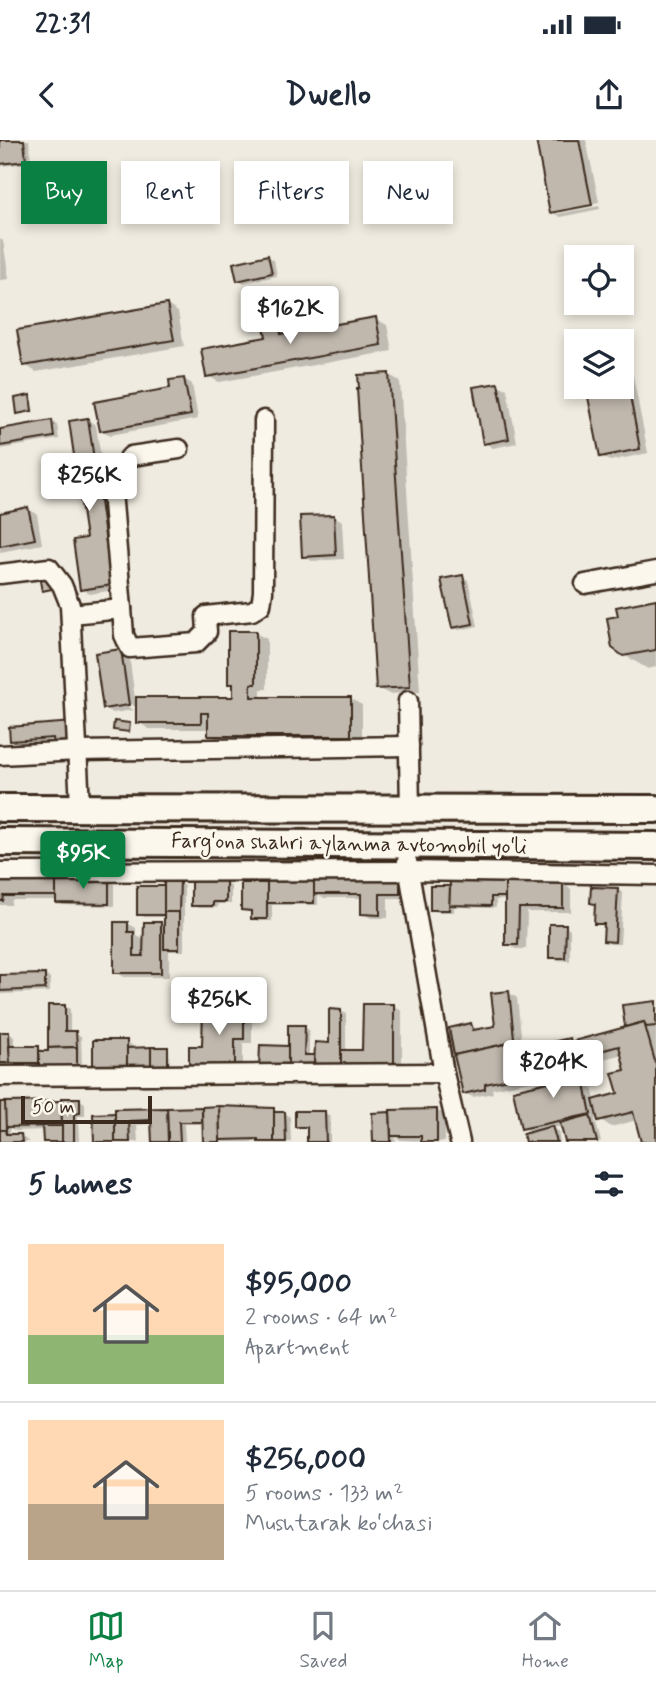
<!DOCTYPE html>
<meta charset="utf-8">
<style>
:root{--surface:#fff;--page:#f6f6f7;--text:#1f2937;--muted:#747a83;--line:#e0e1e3;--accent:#0b8043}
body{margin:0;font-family:Mynerve,sans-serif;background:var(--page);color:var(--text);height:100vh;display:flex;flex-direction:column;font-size:26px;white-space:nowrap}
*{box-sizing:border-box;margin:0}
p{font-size:23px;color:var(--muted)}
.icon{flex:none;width:38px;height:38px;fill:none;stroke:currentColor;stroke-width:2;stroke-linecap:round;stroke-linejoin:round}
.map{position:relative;height:1002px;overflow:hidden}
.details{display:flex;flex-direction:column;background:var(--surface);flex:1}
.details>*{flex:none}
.guide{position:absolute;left:21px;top:21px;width:614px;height:63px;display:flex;gap:14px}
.fabs{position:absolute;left:564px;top:105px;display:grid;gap:14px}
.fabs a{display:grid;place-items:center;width:70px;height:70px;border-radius:0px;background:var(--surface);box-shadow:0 4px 10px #0003;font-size:35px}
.scale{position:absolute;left:21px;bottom:18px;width:131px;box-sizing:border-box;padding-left:7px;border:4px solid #3b2a1e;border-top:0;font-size:19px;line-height:24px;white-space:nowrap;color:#3b2a1e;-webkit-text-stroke:5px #fbf7ec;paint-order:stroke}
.price{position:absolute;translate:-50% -60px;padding:0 16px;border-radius:7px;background:#fff;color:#222;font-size:23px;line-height:46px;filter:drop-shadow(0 2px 4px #0008)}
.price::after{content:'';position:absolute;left:50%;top:42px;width:21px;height:16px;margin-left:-10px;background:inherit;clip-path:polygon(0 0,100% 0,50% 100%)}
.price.selected{background:var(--accent);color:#fff}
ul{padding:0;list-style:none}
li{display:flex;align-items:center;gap:21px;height:175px;padding:0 28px}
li+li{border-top:2px solid var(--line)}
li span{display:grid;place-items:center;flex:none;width:196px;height:140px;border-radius:0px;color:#555}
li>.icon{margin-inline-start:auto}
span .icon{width:84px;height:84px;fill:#fffc;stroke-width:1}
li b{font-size:30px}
h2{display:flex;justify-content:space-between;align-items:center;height:84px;padding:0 28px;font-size:30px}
.chip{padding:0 24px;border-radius:0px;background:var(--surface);box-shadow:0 4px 10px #0003;font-size:24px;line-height:63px}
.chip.selected{background:var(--accent);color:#fff}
.status{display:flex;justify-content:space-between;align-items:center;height:49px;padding:0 35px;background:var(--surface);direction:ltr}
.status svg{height:19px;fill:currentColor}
header{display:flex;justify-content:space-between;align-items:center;height:91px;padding:0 28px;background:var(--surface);font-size:32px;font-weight:700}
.tabs{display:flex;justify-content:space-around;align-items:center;height:98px;border-top:2px solid var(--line);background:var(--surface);font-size:19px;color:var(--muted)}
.tabs a{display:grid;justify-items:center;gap:4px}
.tabs .selected{color:var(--accent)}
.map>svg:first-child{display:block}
.shadow{fill:#0003;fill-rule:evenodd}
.building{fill:#c0b8ad;stroke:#3b2a1e;stroke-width:2}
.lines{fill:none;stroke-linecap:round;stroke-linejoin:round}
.minor-casing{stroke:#3b2a1e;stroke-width:23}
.highway-casing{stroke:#3b2a1e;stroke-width:32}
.minor{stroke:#fbf7ec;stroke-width:18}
.highway{stroke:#fbf7ec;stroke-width:26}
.labels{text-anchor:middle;stroke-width:5;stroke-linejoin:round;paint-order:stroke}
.street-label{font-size:21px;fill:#3b2a1e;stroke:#fbf7ec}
</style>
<div class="status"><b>22:31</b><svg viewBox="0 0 49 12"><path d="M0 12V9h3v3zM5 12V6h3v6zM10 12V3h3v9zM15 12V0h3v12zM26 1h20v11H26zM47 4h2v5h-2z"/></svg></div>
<header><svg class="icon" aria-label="back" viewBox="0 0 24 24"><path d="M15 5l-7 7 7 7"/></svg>Dwello<svg class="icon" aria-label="share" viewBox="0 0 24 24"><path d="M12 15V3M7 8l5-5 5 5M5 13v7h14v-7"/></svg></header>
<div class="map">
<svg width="656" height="1002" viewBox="0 0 656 1002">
<rect width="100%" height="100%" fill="#f0ebe0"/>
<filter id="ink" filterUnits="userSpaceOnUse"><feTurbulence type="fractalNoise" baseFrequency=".0143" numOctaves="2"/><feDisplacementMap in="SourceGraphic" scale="14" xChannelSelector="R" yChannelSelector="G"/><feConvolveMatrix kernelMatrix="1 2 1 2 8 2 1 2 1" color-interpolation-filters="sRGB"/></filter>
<g filter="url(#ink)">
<g class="shadow">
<path d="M0,0H29L31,23L0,26Z"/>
<path d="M538,0H586L599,62L557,70V74L599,66L600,69L560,77L552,72Z"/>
<path d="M0,99L3,101L9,139L0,140Z"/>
<path d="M268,117L274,120L277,136L244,143L239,140Z"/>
<path d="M167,165L178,172L184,206L36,232L25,225Z"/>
<path d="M376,179L387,185L392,211L219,242L208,236L268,199L278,180L289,186L291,194Z"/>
<path d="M623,226L632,231L648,313L610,321L601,316L588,247H621Z"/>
<path d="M389,235L400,241L420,552L389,554L378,548Z"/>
<path d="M184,239L192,244L198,279L110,295L101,290L172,249Z"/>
<path d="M498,245L507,249L517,303L493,308L485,303Z"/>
<path d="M29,257L34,272L21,274L19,273Z"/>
<path d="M87,280L96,285L120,449L90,454L82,449L88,399Z"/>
<path d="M51,282L57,285L59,299L0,309V291Z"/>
<path d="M28,369L37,374L42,404L0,412V375Z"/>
<path d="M334,376L342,381L344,419L312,421L303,416Z"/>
<path d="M462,437L468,440L478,486L459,490L453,487Z"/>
<path d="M656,461V527L648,529L624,515Z"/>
<path d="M255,493L267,499V549H261V559H351L362,565V601H221L209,595V589H149L138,582V568L123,560L121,563L134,570L113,573L105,568L120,511L129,515L135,559H235V546L230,543Z"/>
<path d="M72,583L74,603L61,605L55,600L17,603L12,600Z"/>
<path d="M0,741H108L114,744V766L63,765L57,760H12L11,765H0Z"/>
<path d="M225,742L231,746V764H218L217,768H198L192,765Z"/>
<path d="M400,742L408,746V758H388V778H371L362,773L363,758H324L318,755V765H272V781H258L253,778V773L242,769V745Z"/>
<path d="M179,743L184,746V811H169V837H124L116,832L127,783L136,788V795L145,801L161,783L166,786V777H144L139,774L166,747Z"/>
<path d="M563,744L571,749V772H527L526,809H516L507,804V760H496V768L454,767V772H437L432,769V747Z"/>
<path d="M618,750L623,753L620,804H610L605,800L606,786L596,783L597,765L592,762Z"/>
<path d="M565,786L570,789V821L556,820L551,817Z"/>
<path d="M44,835L50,838V852L0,854V837Z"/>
<path d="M231,841L236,844V856H244L252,861V903H243V934L204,907V869L199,866Z"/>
<path d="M509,853L517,858L522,903L508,913L569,900L574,903L627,889L624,867L656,863V1002H642L637,980L611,987L599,978L595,979L601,1002H567L563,986L553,988L558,991L560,1002H527L532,993L523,988L568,940L567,933L492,949L493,953L473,957L464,953L471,885L480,891L497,887ZM623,914L628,931L620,955L595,961L589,932L583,928L580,916L591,922Z"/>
<path d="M64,866L70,869V893L81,896L82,930L41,925H0V893H9L14,897V908H39L44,912L50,913Z"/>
<path d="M393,866L402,871V935L267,932L289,908L304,887L309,890V917H316L331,904L341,871L346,874V912H364Z"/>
<path d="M126,902L132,905V909L169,910L170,928L100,930Z"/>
<path d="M80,960L85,963V976H78L79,1002H44V990L16,991L10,988V996H21L29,1002H0V964H63Z"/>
<path d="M219,968L273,970L285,973L290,977L291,1002H205L204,984H184L185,1002H154L153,984L137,985L138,1002H95L116,975V970Z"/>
<path d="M436,970L445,975V1002L401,1000L395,997L396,1002H375L374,974Z"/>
<path d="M325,973L330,976V1002H309V989L297,986Z"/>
</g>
<g class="building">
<path d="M0,0H24L26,21L0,24Z"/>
<path d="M536,0H579L592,65L550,73Z"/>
<path d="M268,115L272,133L237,141L233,123Z"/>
<path d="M167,164L174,200L23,226L17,190Z"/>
<path d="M376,177L381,205L206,237L201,209L266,197L263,181L278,178L281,194Z"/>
<path d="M624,224L640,309L600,317L586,247H621V225Z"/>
<path d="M389,233L410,547L376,549L357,248H359L358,235Z"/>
<path d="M184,238L191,275L100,291L94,262L170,248L169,240Z"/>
<path d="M498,243L509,299L483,304L473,247Z"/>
<path d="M30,255L32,271L17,274L15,258Z"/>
<path d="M88,278L112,445L80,450L73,400L86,398L69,281Z"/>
<path d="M52,280L54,297L0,306V289Z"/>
<path d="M28,367L35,399L0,406V373Z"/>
<path d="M334,375L336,415L302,417L300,376Z"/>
<path d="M463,435L473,484L452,488L441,439Z"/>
<path d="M50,439L52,449L42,451L40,441Z"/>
<path d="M656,459V510L623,516L612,508L607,478L618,476L616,467Z"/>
<path d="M228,491H256V544H251V557H351V596H208V573H201V583H136V557H233V544H228Z"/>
<path d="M121,509L129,565L103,569L95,513Z"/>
<path d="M114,581L130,583L129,592L113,590Z"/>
<path d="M73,582L70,601L54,603L53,598L10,601L9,587Z"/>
<path d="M0,739H56V756H4L3,761H0Z"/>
<path d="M56,739H109V764L56,763Z"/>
<rect x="267" y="740" width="47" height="23"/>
<path d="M314,740H400V754H380V775L361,774V754H314Z"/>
<path d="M164,741H180L179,772H164Z"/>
<path d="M191,741H226V762H213V766H191Z"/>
<path d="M450,741L505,742V757H491V766L449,765Z"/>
<path d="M505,742L563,743V768H519L518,805H505Z"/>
<path d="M241,743H267V779H251V771L241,770Z"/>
<rect x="137" y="746" width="27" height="29"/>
<path d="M430,746H450L449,770H430Z"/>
<path d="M591,747L618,748L615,802L603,801L604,784H594L595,764L590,763Z"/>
<rect x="164" y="772" width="15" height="37"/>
<path d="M114,782H128V792H134V816H143L144,782H161V833H114Z"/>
<path d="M549,784H566L565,818H549Z"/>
<path d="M45,834V849L0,851V835Z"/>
<path d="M198,839H232L231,867H197Z"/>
<path d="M509,851L514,898L505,904L454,915L449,888L471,883L473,890L495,886L491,853Z"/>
<path d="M232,854H244V899H235V930H189V906H202L203,867H231Z"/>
<path d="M656,861V886L646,887L644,882L625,887L622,865Z"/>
<path d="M363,864H394V931H341V910H362Z"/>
<path d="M48,865H65V891H76L77,907L48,908Z"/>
<path d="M329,869L341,870V931L314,930L315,902L329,903Z"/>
<path d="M644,882L656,925V1002H641L633,972L598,981L593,960L618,953L612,933L625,930L619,906L578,917L574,901Z"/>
<path d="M288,885H305L304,915H314V930H288Z"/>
<path d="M0,892H9L10,923H0Z"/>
<path d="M570,898L576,925L513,938L507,912Z"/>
<rect x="93" y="900" width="34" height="28"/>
<path d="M505,904L513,938L485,944V949L463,954L454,915Z"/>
<path d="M260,905L288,906V930H259Z"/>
<path d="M9,906H39V923H10Z"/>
<path d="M77,907V928H39V911H48V908Z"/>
<rect x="151" y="907" width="17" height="20"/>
<path d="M151,907V927L127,928V908Z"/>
<path d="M581,925L591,974L521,989L513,950L566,938L564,928Z"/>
<path d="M61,958H80V973L74,974V1002H62Z"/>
<path d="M61,961L62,986L5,987V962Z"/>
<path d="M0,962H5L6,990H0Z"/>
<path d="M219,966L274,968V1002H258V999L220,1000Z"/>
<path d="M219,966L220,1002H203L202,967Z"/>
<path d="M202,967V982H179L180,1002H168L167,968Z"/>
<path d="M167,968L168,1002H152L151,980L129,981L130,1002H115V969Z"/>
<path d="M437,969V1002H421V996H391L390,970Z"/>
<path d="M295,971H325L326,1002H307V987H295Z"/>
<path d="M274,972H285L286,1002H274Z"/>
<path d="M390,972L391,1002H373L372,973Z"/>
<path d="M115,973V1002H94L93,974Z"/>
<path d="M590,975L597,1002H565L560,983Z"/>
<path d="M42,986H62V1002H43Z"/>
<path d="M552,986L557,1002H525L523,994Z"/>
<path d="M0,990H6V994H21L22,1002H0Z"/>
</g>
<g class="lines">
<g class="minor-casing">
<g id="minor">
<path d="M0,434L49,428L62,445L70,465L80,666"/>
<path d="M585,444L656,431"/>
<path d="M122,469L124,495L130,508L196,503L207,492L206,476L252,471L261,465L263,452L264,280"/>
<path d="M71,474L122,469L112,351L118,331L131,316L179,309"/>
<path d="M408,561L410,669"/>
<path d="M0,615L78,611L409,606"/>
<path d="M407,721L444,933L460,1002"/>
<path d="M0,732L409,731L656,735"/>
<path d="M0,936L444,933"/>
</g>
</g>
<g class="highway-casing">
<g id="highway">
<path d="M0,668L656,669"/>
<path d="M0,702L656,706"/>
</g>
</g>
<use href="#minor" class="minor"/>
<use href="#highway" class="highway"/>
</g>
</g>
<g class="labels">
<g class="street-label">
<text transform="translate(349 703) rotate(1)" y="7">Fargʻona shahri aylanma avtomobil yoʻli</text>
</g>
</g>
</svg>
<div class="fabs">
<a><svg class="icon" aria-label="locate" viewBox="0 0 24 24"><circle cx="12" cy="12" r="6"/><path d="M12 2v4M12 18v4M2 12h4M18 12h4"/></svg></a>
<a><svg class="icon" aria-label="layers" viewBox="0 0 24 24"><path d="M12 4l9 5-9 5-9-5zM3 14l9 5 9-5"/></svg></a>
</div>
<div class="scale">50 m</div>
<b class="price" style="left:290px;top:206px">$162K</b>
<b class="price" style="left:89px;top:373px">$256K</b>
<b class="price selected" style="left:83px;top:751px">$95K</b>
<b class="price" style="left:219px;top:897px">$256K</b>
<b class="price" style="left:553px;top:960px">$204K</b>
<div class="guide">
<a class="chip selected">Buy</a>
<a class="chip">Rent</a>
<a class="chip">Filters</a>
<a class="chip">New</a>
</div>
</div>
<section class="details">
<h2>5 homes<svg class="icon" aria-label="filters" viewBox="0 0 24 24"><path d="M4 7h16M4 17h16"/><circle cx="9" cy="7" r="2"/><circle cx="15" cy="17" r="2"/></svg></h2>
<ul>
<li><span style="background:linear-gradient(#ffd9b3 65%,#8fb573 0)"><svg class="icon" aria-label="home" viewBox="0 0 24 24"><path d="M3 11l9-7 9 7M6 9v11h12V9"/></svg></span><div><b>$95,000</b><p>2 rooms · 64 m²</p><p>Apartment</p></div></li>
<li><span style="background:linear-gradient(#ffd9b3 60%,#b9a48a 0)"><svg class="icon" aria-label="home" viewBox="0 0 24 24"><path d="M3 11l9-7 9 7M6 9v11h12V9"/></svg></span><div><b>$256,000</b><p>5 rooms · 133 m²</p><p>Mushtarak koʻchasi</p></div></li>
</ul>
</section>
<nav class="tabs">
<a class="selected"><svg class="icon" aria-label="map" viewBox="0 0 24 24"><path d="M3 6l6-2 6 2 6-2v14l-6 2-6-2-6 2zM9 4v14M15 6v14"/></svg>Map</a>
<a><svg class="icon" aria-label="saved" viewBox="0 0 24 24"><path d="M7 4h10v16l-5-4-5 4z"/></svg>Saved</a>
<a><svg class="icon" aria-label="home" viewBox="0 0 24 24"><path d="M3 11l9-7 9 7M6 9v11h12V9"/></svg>Home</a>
</nav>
